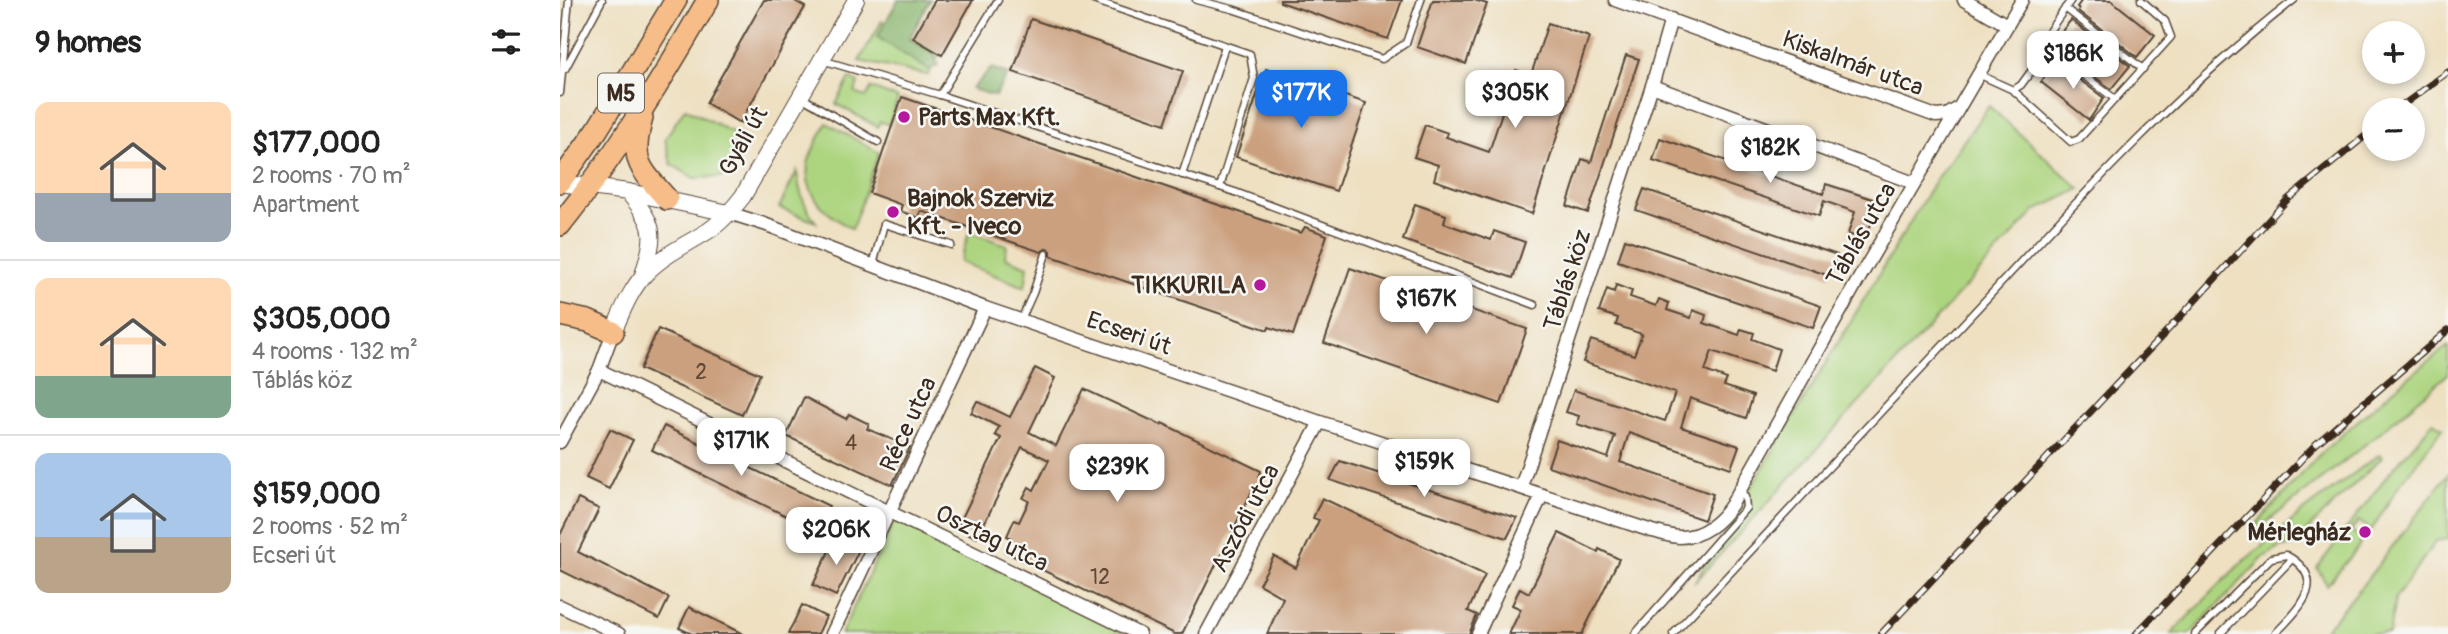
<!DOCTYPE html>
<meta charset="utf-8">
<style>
:root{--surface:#fff;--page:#f2f2f2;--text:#222;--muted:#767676;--line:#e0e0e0;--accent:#1a73e8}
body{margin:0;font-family:Pangolin,sans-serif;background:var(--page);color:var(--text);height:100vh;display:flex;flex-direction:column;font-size:26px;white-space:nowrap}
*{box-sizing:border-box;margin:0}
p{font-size:23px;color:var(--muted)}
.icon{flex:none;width:38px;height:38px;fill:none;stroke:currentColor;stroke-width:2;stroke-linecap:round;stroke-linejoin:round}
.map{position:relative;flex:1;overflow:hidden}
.panel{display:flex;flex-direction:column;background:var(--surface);width:560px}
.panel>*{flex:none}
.controls{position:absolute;left:1802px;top:21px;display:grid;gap:14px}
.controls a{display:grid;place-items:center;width:63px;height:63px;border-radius:50%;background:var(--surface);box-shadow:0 4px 10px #0003;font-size:35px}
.price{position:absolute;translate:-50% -60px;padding:0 16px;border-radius:14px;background:#fff;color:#222;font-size:23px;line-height:46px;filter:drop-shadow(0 2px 4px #0008)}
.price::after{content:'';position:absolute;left:50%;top:42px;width:21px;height:16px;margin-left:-10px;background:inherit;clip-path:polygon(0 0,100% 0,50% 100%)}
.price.current{background:var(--accent);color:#fff}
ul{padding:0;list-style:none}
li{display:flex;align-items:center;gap:21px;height:175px;padding:0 35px}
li+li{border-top:2px solid var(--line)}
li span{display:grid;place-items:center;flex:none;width:196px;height:140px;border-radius:14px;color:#555}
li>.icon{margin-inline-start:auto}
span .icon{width:84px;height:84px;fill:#fffc;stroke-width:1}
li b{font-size:30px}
h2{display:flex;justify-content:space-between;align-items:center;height:84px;padding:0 35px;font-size:30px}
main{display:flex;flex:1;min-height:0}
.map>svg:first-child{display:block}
.green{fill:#add580;stroke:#74804f;stroke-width:2}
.forest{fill:#8ab66e;stroke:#627046;stroke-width:2}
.building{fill:#cba07f}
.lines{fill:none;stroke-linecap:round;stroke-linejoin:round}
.service-casing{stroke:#564536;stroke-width:9}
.minor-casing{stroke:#564536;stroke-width:15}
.tertiary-casing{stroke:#564536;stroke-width:18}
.primary-casing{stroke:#564536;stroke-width:24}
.service{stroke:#fff;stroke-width:6}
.minor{stroke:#fff;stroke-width:12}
.tertiary{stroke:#fff;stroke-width:16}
.primary{stroke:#f7bd88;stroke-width:21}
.rail-casing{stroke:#3b2a1e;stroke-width:7}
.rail{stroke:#f6f6f2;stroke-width:4.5;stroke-dasharray:13;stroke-linecap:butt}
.poi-dot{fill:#b5179e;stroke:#f6f6f2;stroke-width:2.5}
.labels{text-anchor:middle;stroke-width:5;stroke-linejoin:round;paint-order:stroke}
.number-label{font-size:21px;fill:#5f4836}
.shield{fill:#f6f6f2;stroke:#73675e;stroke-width:2}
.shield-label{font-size:23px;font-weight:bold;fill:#3b2a1e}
.street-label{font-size:24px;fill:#3b2a1e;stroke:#f6f6f2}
.poi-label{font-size:24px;font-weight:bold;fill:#3b2a1e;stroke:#f6f6f2;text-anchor:start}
</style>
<main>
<section class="panel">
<h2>9 homes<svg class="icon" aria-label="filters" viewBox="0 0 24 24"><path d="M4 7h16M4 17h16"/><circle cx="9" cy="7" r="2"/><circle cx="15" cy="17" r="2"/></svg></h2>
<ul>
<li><span style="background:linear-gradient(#ffd9b3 65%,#9aa5b1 0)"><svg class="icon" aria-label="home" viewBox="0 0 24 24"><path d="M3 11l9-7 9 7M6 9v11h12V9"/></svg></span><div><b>$177,000</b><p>2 rooms · 70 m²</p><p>Apartment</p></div></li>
<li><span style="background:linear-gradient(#ffd9b3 70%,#7fa58c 0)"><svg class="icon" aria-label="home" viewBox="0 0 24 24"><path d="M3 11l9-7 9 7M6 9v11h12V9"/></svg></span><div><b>$305,000</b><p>4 rooms · 132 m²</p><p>Táblás köz</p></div></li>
<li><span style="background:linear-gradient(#a9c7e8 60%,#b9a48a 0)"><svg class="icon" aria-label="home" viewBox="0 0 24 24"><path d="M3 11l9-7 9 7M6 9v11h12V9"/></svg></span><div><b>$159,000</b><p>2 rooms · 52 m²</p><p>Ecseri út</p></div></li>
</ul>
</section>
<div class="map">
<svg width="1888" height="634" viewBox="0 0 1888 634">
<rect width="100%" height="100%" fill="#f6f6f2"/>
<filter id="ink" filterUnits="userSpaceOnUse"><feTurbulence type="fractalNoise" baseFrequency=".0143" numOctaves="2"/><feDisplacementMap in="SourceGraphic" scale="14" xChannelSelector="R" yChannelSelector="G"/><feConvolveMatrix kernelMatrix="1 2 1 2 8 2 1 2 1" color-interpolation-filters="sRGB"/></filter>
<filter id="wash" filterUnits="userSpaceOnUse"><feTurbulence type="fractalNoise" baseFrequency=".00686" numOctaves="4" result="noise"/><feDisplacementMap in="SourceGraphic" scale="28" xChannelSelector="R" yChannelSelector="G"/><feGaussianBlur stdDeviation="1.57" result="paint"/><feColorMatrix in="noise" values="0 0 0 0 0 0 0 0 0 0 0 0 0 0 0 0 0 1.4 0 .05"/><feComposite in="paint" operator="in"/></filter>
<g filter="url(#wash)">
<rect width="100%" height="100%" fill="#eee0c1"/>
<g class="green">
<path d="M322,21L379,55L368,75L299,61Z"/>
<path d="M290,78L298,83L295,93L306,97L311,88L338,98L329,125L320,121L318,127L276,104Z"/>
<path d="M1429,106L1520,189L1475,211L1134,583L1376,179Z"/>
<path d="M125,108L187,140L164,177L134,178L111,164L105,139Z"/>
<path d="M267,123L319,153L292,229C268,216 243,195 248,164C251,150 260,136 267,123Z"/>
<path d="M237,171C239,191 243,205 256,222L219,208Z"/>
<path d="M409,232L447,245L445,257L468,266L465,287L400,262Z"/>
<path d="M1888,346V374L1816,436L1697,530L1694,527L1759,455L1835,388Z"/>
<path d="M1873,422L1883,428L1840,484L1811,531L1799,521L1791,530L1801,539L1799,547L1767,585L1757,568L1826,477Z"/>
<path d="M1820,454L1822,457L1730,547H1721L1704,557L1630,634H1611L1677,567L1745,510Z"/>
<path d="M1888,474V539L1876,541L1835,599L1829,634H1761L1798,591Z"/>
<path d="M335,519L561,631L559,634H281Z"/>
</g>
<g class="forest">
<path d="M338,0H370L349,39L373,54L378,65L369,70L317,37Z"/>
<path d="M431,68L448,74L435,96L412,89Z"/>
</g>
<g id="blocks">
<g class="building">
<path d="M204,0H233L245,7L180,123L146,103Z"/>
<path d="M375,0H413L382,55L353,38Z"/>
<path d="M720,0H842L828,39L720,2Z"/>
<path d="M873,0H914L927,4L906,64L857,47Z"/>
<path d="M1522,0H1551L1595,35L1577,57L1518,11L1519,9L1517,7Z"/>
<path d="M471,19L623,71L605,124L453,72Z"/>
<path d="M1511,20L1570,66L1551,89L1503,53L1505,51L1493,42Z"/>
<path d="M988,23L1029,37L972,214L874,180L878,165L854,157L865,125L888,133L886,137L929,152L956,70L971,75Z"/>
<path d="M1066,55L1079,59L1028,213L1007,206L1022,159L1031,162Z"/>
<path d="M1496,62L1544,98L1529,120L1481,82Z"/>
<path d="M706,69L806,103L776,191L676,157Z"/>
<path d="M342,97L741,233L745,227L767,235L733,335L709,327L708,330L491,256V251L487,248L481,252L361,211L359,218L340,211L342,205L309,193Z"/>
<path d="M1100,138L1263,194L1266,184L1322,202L1316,219L1313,218L1305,240L1288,234L1295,212L1264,201L1259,216L1093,160Z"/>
<path d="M1084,189L1277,255L1270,276L1076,210Z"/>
<path d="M855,204L886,215L884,223L931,240L934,231L965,242L953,278L843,240Z"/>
<path d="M1065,239L1261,306L1253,328L1058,261Z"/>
<path d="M790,268L967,329L941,404L764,343Z"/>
<path d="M1056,285L1072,291L1070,297L1096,306L1099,299L1109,303L1107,310L1131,318L1133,310L1146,315L1144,323L1179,335L1181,329L1194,333L1192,339L1219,349L1212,371L1152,351L1145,371L1167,379L1164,386L1193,396L1186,418L1130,398L1121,427L1179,446L1171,468L1069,433L1060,462L1153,494L1144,520L988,466L997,440L1048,458L1055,436L1017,424L1019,416L1006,412L1014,390L1105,421L1115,393L1023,362L1031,340L1074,355L1082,334L1056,325L1058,318L1039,312L1047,289L1054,292Z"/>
<path d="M98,329L200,374L182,415L80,369Z"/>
<path d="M475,368L495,378L469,432L496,446L524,389L601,425L602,423L701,471L699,477L704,479L699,489L694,487L622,634H615L445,552L451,538L447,536L454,520L459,522L469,501L463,498L469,487L474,490L489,460L462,447L417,538L397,528L441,438L435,435L439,427L411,413L417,401L450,417Z"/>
<path d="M244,397L286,419L289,414L309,424L307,429L350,447L332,485L226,436Z"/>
<path d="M104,426L269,506L257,531L92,450Z"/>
<path d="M50,429L73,440L49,489L26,478Z"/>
<path d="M780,461L957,518L947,538L770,480Z"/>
<path d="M762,498L925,575L908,611L917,615L909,634H707L723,598L699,584L714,556L736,568L759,520L753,518Z"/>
<path d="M18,499L39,509L18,552L109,598L99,619L0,570V535Z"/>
<path d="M999,533L1038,552L1039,549L1059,559L1022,634H949L961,609L952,605L960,588L969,593Z"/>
<path d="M275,538L299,550L276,596L253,585Z"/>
<path d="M242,605L266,617L258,634H228Z"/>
<path d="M129,607L183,634H132L119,628Z"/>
</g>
</g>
</g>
<g filter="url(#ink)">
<use href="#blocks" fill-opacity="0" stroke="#564536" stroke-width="2"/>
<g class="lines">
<g class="service-casing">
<g id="service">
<path d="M533,0L690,54L694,78L660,187"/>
<path d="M636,0L672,9L822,59L846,43L861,0"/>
<path d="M1505,8L1583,69"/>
<path d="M1482,44L1555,99"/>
<path d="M262,60L380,95L675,192L975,305"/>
<path d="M5,69L42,0"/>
<path d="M1418,74L1453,90L1511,142L1519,139L1611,37L1605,21L1581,0"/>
<path d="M1453,90L1461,85L1480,59L1485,37L1511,0"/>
<path d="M0,93L9,0"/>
<path d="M380,95L438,0"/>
<path d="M241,97L318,142"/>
<path d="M622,175L665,46"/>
<path d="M313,265L324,224L391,245"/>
<path d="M461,320L473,293L486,254"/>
<path d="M1075,634L1186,508L1185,497L1179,491"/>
<path d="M1113,634C1219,521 1325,407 1431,294C1526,191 1623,86 1734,0"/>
<path d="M1635,634L1711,558L1726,555C1771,580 1739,609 1715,634"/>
<path d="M1660,634L1732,559"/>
</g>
</g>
<g class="minor-casing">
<g id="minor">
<path d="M1055,0L1376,116L1387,115L1397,109"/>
<path d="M1404,0L1447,25"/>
<path d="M1092,86L1354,183"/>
<path d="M169,213L204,224L425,308L760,422L1092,531C1101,533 1111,537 1120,537C1143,537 1161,521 1172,504L1293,289L1462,0"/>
<path d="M39,370L579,634"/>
<path d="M0,442L39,370L53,332"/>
<path d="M961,487L1092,86L1111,19"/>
<path d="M0,606L59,634"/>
<path d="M272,634L425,308"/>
<path d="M646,634L760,422"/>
<path d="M918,634L982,495"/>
</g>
</g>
<g class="tertiary-casing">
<g id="tertiary">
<path d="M0,183L68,192L169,213"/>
<path d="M68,192C96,227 96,232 83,275"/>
<path d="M53,332C62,312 70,290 85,274C103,255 126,245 148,231C162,222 173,209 183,196L296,0"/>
</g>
</g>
<g class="primary-casing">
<g id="primary">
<path d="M82,118C70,161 79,167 107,199"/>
<path d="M0,182L37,130L116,0"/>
<path d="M0,225C56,155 103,78 148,0"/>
<path d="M0,315L28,321L53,332"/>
</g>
</g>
<use href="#service" class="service"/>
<use href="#minor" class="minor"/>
<use href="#tertiary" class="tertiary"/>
<use href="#primary" class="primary"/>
<g class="rail-casing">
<g id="rail">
<path d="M1836,110L1888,72"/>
<path d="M1321,634L1621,316L1727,200L1815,128"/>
<path d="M1576,634L1756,444L1888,330"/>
</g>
</g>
<use href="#rail" class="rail"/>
</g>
</g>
<g class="poi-dot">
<circle cx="344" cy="117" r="7"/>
<circle cx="333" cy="212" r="7"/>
<circle cx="700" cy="285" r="7"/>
<circle cx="1805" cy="532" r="7"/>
</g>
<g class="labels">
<g class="number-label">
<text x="141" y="379">2</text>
<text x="291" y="450">4</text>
<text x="540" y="584">12</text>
</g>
<rect class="shield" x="38" y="73.5" width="46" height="39" rx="5"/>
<g class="shield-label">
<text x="61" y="101">M5</text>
</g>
<g class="street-label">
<text transform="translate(1293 63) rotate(20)" y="8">Kiskalmár utca</text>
<text transform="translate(183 141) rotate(-61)" y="8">Gyáli út</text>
<text transform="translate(1301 234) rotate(-60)" y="8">Táblás utca</text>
<text transform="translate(1007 280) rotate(-72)" y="8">Táblás köz</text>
<text transform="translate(569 333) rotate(19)" y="8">Ecseri út</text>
<text transform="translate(348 424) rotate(-65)" y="8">Réce utca</text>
<text transform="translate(685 518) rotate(-62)" y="8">Aszódi utca</text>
<text transform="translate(432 538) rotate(26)" y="8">Osztag utca</text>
</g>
<g class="poi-label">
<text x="358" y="125">Parts Max Kft.</text>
<text x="347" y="206">Bajnok Szerviz<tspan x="347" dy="28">Kft. - Iveco</tspan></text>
<text x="686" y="293" text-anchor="end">TIKKURILA</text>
<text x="1791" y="540" text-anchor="end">Mérlegház</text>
</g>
</g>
</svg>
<div class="controls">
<a>+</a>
<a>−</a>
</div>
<b class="price" style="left:1513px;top:91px">$186K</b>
<b class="price current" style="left:741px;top:130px">$177K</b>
<b class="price" style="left:955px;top:130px">$305K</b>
<b class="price" style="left:1210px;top:185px">$182K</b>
<b class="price" style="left:866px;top:336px">$167K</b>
<b class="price" style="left:181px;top:478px">$171K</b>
<b class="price" style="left:864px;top:499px">$159K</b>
<b class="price" style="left:557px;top:504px">$239K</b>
<b class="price" style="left:276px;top:567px">$206K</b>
</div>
</main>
